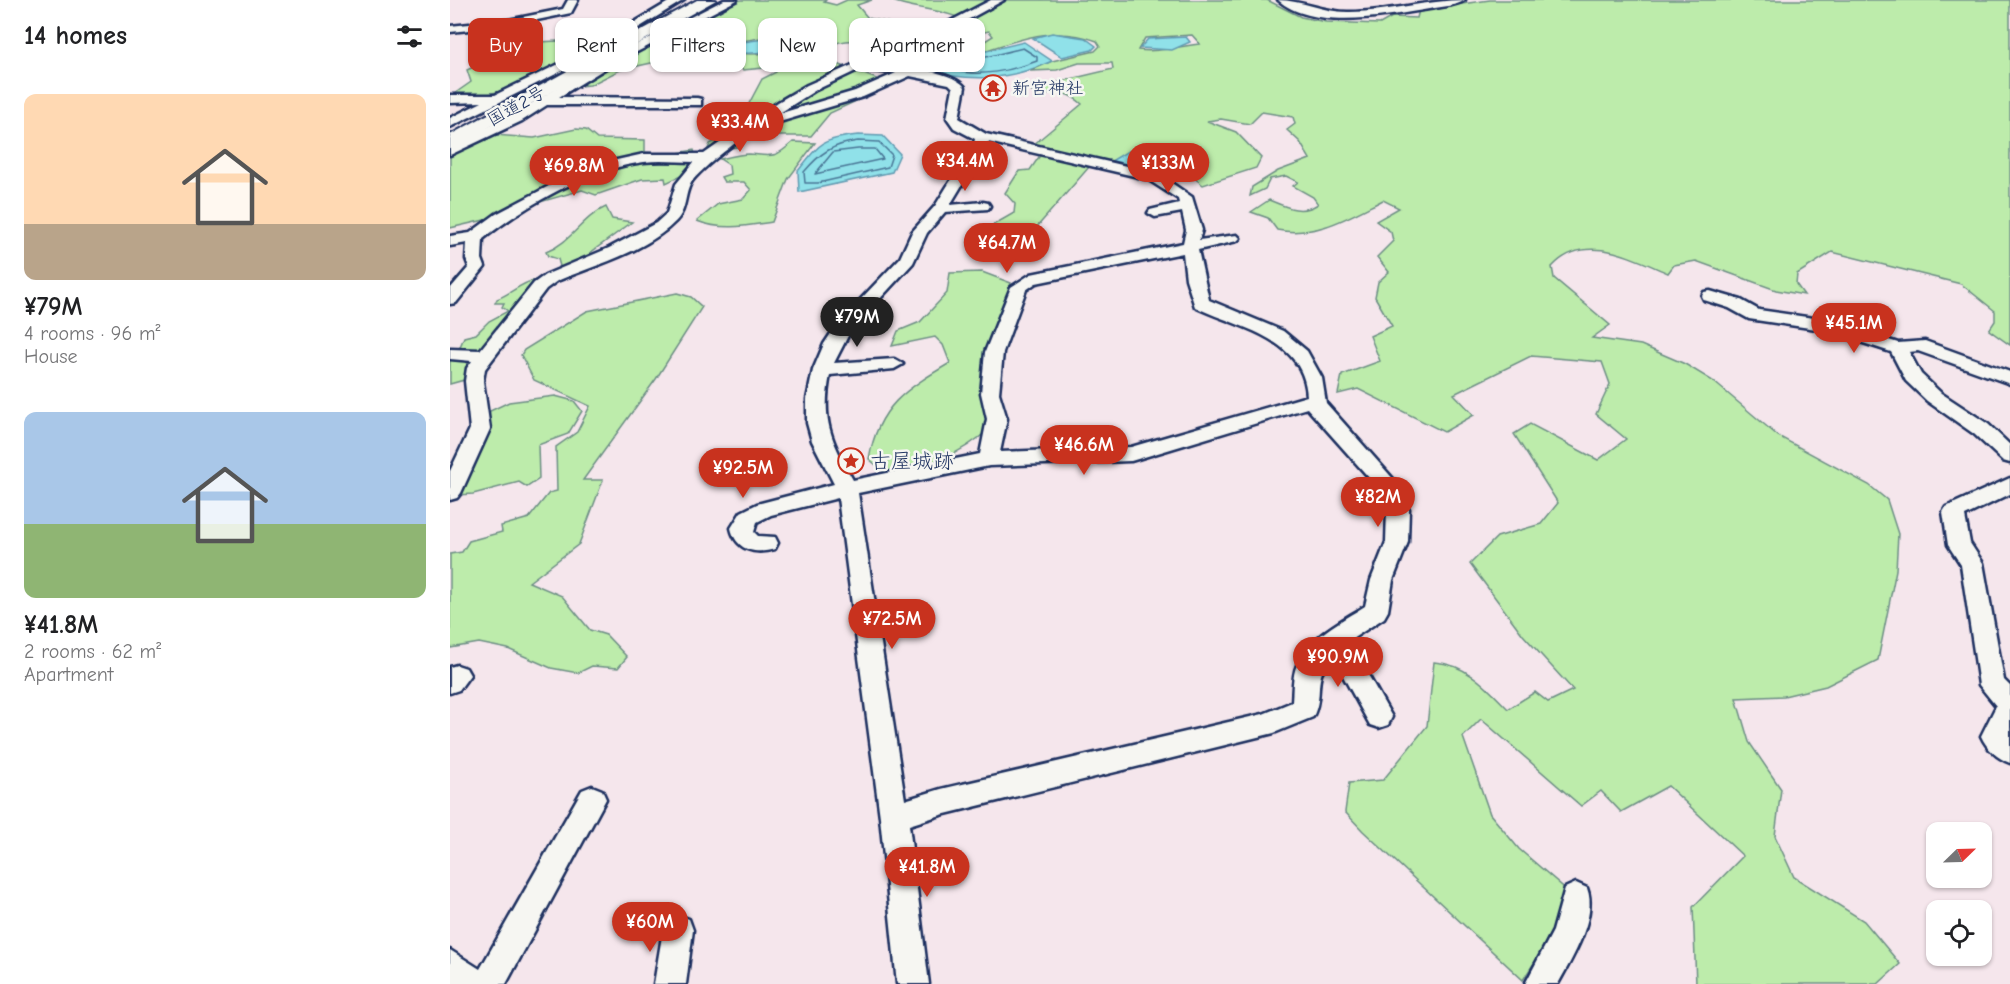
<!DOCTYPE html>
<meta charset="utf-8">
<style>
:root{--surface:#fff;--page:#f6f6f6;--text:#202124;--muted:#757577;--accent:#c8321e}
body{margin:0;font-family:"Comic Neue","Klee One",sans-serif;background:var(--page);color:var(--text);height:100vh;display:flex;flex-direction:column;font-size:22px;white-space:nowrap}
*{box-sizing:border-box;margin:0}
p{font-size:20px;color:var(--muted)}
.icon{flex:none;width:33px;height:33px;fill:none;stroke:currentColor;stroke-width:2;stroke-linecap:round;stroke-linejoin:round}
.map{position:relative;flex:1;overflow:hidden}
.sheet{display:flex;flex-direction:column;background:var(--surface);width:450px}
.sheet>*{flex:none}
.top-card{position:absolute;left:18px;top:18px;width:570px;height:54px;display:flex;gap:12px}
.needle{width:39px;rotate:67deg}
.controls{position:absolute;left:1476px;top:822px;display:grid;gap:12px}
.controls a{display:grid;place-items:center;width:66px;height:66px;border-radius:12px;background:var(--surface);box-shadow:0 2px 4px #0004;font-size:30px}
.price{position:absolute;translate:-50% -51px;padding:0 14px;border-radius:21px;background:var(--accent);color:#fff;font-size:20px;line-height:39px;filter:drop-shadow(0 2px 3px #0008)}
.price::after{content:'';position:absolute;left:50%;top:36px;width:18px;height:14px;margin-left:-9px;background:inherit;clip-path:polygon(0 0,100% 0,50% 100%)}
.price.active{background:#222;color:#fff}
ul{padding:0;list-style:none}
li{display:grid;align-content:center;gap:12px;height:318px;padding:0 24px}
li span{display:grid;place-items:center;height:186px;border-radius:12px;color:#555}
li>.icon{margin-inline-start:auto}
span .icon{width:108px;height:108px;fill:#fffc;stroke-width:1}
li b{font-size:26px}
h2{display:flex;justify-content:space-between;align-items:center;height:72px;padding:0 24px;font-size:26px}
.chip{padding:0 21px;border-radius:12px;background:var(--surface);box-shadow:0 2px 4px #0004;font-size:21px;line-height:54px}
.chip.active{background:var(--accent);color:#fff}
main{display:flex;flex:1;min-height:0}
.map>svg:first-child{display:block}
.green{fill:#bdecab;stroke:#6c8e84;stroke-width:1.5;fill-rule:evenodd}
.water{fill:#90e1e9;stroke:#619ab1;stroke-width:1.5}
.lines{fill:none;stroke-linecap:round;stroke-linejoin:round}
.shore{stroke:#4a7696;stroke-width:1.5}
.minor-tunnel{stroke:#c9c1d0;stroke-width:11;stroke-dasharray:11 6;stroke-linecap:butt}
.minor-casing{stroke:#1b2f5e;stroke-width:5}
.highway-casing{stroke:#1b2f5e;stroke-width:4}
.minor{fill:#f6f6f2;fill-rule:evenodd}
.highway{fill:#f6f6f2;fill-rule:evenodd}
.labels{text-anchor:middle;stroke-width:5;stroke-linejoin:round;paint-order:stroke}
.far-poi-label{font-size:18px;fill:#1b2f5e;stroke:#f6f6f2;text-anchor:start}
.far-street-label{font-size:18px;fill:#1b2f5e;stroke:#f6f6f2}
.poi-label{font-size:21px;fill:#1b2f5e;stroke:#f6f6f2;text-anchor:start}
</style>
<main>
<section class="sheet">
<h2>14 homes<svg class="icon" aria-label="filters" viewBox="0 0 24 24"><path d="M4 7h16M4 17h16"/><circle cx="9" cy="7" r="2"/><circle cx="15" cy="17" r="2"/></svg></h2>
<ul>
<li><span style="background:linear-gradient(#ffd9b3 70%,#b9a48a 0)"><svg class="icon" aria-label="home" viewBox="0 0 24 24"><path d="M3 11l9-7 9 7M6 9v11h12V9"/></svg></span><div><b>¥79M</b><p>4 rooms · 96 m²</p><p>House</p></div></li>
<li><span style="background:linear-gradient(#a9c7e8 60%,#8fb573 0)"><svg class="icon" aria-label="home" viewBox="0 0 24 24"><path d="M3 11l9-7 9 7M6 9v11h12V9"/></svg></span><div><b>¥41.8M</b><p>2 rooms · 62 m²</p><p>Apartment</p></div></li>
</ul>
</section>
<div class="map">
<svg width="1560" height="984" viewBox="0 0 1560 984">
<rect width="100%" height="100%" fill="#f5e6ec"/>
<filter id="ink" filterUnits="userSpaceOnUse"><feTurbulence type="fractalNoise" baseFrequency=".0167" numOctaves="2"/><feDisplacementMap in="SourceGraphic" scale="12" xChannelSelector="R" yChannelSelector="G"/><feConvolveMatrix kernelMatrix="1 2 1 2 8 2 1 2 1" color-interpolation-filters="sRGB"/></filter>
<g filter="url(#ink)">
<g class="green">
<path d="M288,0H376L374,2L386,5L397,0H422L407,5L418,18L480,32L412,63L408,62L438,46C419,41 395,36 378,47L379,57L385,63L432,81L412,91L417,96L380,113L361,136H313L303,130L278,139L288,147L257,151L260,144L287,129L284,120L294,113L312,79L326,72L325,67L293,70L278,57L284,52C308,58 330,50 353,42L351,37L310,38L262,46L246,53L170,70L140,85L128,86L154,67Z"/>
<path d="M440,0H817L851,17L876,22L930,24L942,17L967,18L969,10L1040,0H1560V345L1539,330L1545,321V311L1511,284L1382,252L1347,274L1346,284L1354,295L1326,290L1246,261L1224,265L1218,273C1182,258 1134,231 1102,267L1104,278L1160,325L1142,338L1191,345L1235,364L1263,381L1328,436L1419,485L1437,500L1448,534L1446,570L1428,660L1376,686L1334,696L1286,698L1299,742L1331,789L1325,836L1344,877L1414,921L1450,964L1428,984H1246L1243,907L1293,856L1218,786L1171,812L1151,791L1131,806L1031,719L1013,737L1040,814L1069,849L1126,898L1073,980L913,831L895,812L899,783L933,780L977,726L984,662C1016,664 1036,686 1058,709L1085,692L1098,702L1123,690L1073,635L1020,564L1047,537L1091,524L1108,503L1064,434L1080,424L1148,460L1176,439L1146,414L1160,384L1152,362L1081,356L1004,394L1024,415L994,432L908,389L888,394L892,375L930,361L920,336L942,326L925,297L928,282L939,272L927,257L943,241L941,232L926,221L949,208L933,200C899,217 866,238 827,230L818,218L801,212L819,200C836,207 851,215 868,204L863,197L843,186L848,182L836,176L820,179L815,189L800,196L802,187L828,171L860,159L850,142L837,130L845,124L843,117L812,112L800,124L771,119L757,121L786,132L811,158L806,168L753,185L728,165L693,150L658,163L583,145L632,104C609,84 598,99 582,92L608,82L663,69L662,63H629L607,70L580,71L602,61L645,51L650,46L647,41C602,24 567,41 524,54L517,52L543,36L539,31L497,40L503,36L490,34L468,43L465,55L446,64L418,67L514,20C490,8 464,10 440,0ZM742,35L750,44C727,46 710,53 688,50L695,38Z"/>
<path d="M107,41L132,44L131,53L56,90L38,94H4L21,82L17,70L39,60L38,50L71,43Z"/>
<path d="M126,129L136,130L147,139L195,140V152L221,154L244,150L247,163L237,173L216,183L215,178L192,179L146,195L132,190L90,202L71,200L43,218L0,228V156L45,135L84,138Z"/>
<path d="M343,142L365,143L338,179L322,222C296,226 272,231 247,221L268,204L293,199L301,190L294,182H274L271,177L280,174L279,165L270,159C279,157 290,154 299,154C323,156 324,159 343,142Z"/>
<path d="M591,154L640,166L566,251L542,237L543,225L564,213L565,204L555,193L569,171L580,170Z"/>
<path d="M156,207L162,219L182,222L140,253L142,256L111,270L108,259L98,256L96,252C121,243 132,217 156,207Z"/>
<path d="M532,272L561,283L539,351V429C510,456 476,467 438,475L419,459C428,406 456,389 500,363L493,345L485,337L442,346L448,331L470,322L497,293L500,273Z"/>
<path d="M85,280H94L32,352L15,350L10,347L14,337L26,334L39,321L58,311L52,307L54,303H45L47,299C61,294 70,283 85,280Z"/>
<path d="M227,293L241,297L252,307L206,379L133,480H153L129,544L79,582L112,596L140,630L156,635L177,657L168,668L142,666L128,673L101,668L58,649L29,643L0,648V554L12,552L19,541L52,532L51,526L79,518L99,493L107,491L106,447L127,432L140,406L84,380L71,355L74,350L137,311Z"/>
<path d="M0,358L27,360L14,380L0,384Z"/>
<path d="M105,396L124,401L132,411L118,434L88,445L89,479L77,487L69,482L23,494L8,495L36,434L40,411L59,402Z"/>
</g>
<g class="water">
<path d="M602,33L635,38L646,46L642,50L612,57L583,38Z"/>
<path d="M736,37L740,42L722,50L690,48L698,39Z"/>
<path d="M321,38L347,39C326,50 307,56 284,52L286,43Z"/>
<path d="M574,42L602,61C557,82 518,81 471,70L494,61Z"/>
<path d="M408,135L433,136L450,154L442,172L349,192L348,171C370,143 371,139 408,135Z"/>
<path d="M693,150L718,161L700,172L658,163L678,151Z"/>
</g>
<g class="lines">
<g class="shore">
<path d="M573,48L587,57V61C562,71 527,78 501,69L503,65Z"/>
<path d="M408,141L429,142L442,155L438,167L368,183H355L354,172C370,153 383,144 408,141Z"/>
<path d="M408,149H425L433,159L365,174L383,152Z"/>
</g>
<path class="minor-tunnel" d="M59,99L84,100"/>
<g class="minor-casing">
<g id="minor">
<path d="M118,0H128L121,13L58,26L0,32V26L58,20L113,9Z"/>
<path d="M222,0H234L146,54L0,127V118L32,102L0,103V95H45L138,50Z"/>
<path d="M274,0H287L156,68L109,97L247,98L251,99V105H97L72,121L0,155V146L62,115L148,64Z"/>
<path d="M541,0H554L501,29L421,64C444,66 501,69 515,87L509,118L536,134L707,173L742,197L752,230L749,240L787,235L790,238L787,241L748,250L759,300L833,331L857,351L872,378L876,403L946,482L959,509L958,542L943,580L938,611L934,618L899,641L942,717L938,725L929,728L920,725L882,656C861,681 875,692 863,717L824,733L491,815L459,825L479,984H447L430,817L388,498L321,515L307,522L304,532L308,536L325,537L328,543L325,549C304,555 286,550 281,528L291,512L307,504L384,484L362,441L357,423V399L363,370L374,344L388,323L450,258L462,232L485,206L524,143L525,139L504,128L497,118L503,88L499,84L460,76L413,97L326,123C323,123 320,122 317,123C304,126 248,171 241,183C234,195 237,210 226,221C196,252 145,265 107,281L96,289L35,369L33,381L40,429L11,493L7,498L0,500V471L20,429L15,381L17,368L22,361L0,359V349L30,350L84,283L95,275L159,248L206,223L217,213L226,184L244,162C228,162 210,160 194,162C138,169 76,205 33,239L32,259L35,267L6,303L0,304V289L19,267L16,259L17,243L0,246V236L20,233L46,214L135,167L194,154H254L328,102L357,85L493,25ZM408,70L446,73L405,91L328,114L366,90ZM538,142L697,179L728,199L729,203L700,210L698,213L705,217L732,212L736,230L733,243L581,274L561,287L535,352L531,393L537,419L530,454L403,480C381,440 371,420 380,375L444,369L453,364L444,359L384,363L401,330L463,263L477,233L495,212L538,209L540,206L538,203L533,202L500,205ZM733,253L736,279L745,307C788,328 854,337 857,396L681,447L550,452L557,419L549,393L553,352L576,290L586,283ZM857,408L930,490L937,509L936,542L921,580L915,606C892,621 858,637 847,665C842,675 843,691 842,702L813,714L491,789L455,800L408,493L539,466L681,461Z"/>
<path d="M828,0C852,0 875,13 900,12C939,12 976,0 1015,0C1007,6 990,7 979,9C938,16 863,31 828,0Z"/>
<path d="M1260,291L1291,300L1309,310L1377,320L1448,343L1475,341L1560,372V384L1468,351L1459,352L1471,374L1491,393L1538,424L1560,445V463L1553,461L1524,434L1477,401L1456,381L1441,352L1373,330L1299,319L1279,308L1254,300L1252,296L1254,292Z"/>
<path d="M1560,478V494L1515,516L1520,543L1533,563L1554,680L1560,686V763C1547,758 1537,749 1531,736L1546,706L1529,685L1511,565L1498,545L1493,512L1496,507Z"/>
<path d="M7,665L16,668L20,675L9,690L0,693V667Z"/>
<path d="M142,786L152,790L156,799L56,984H0V950L30,969L132,790Z"/>
<path d="M1126,883L1137,888C1148,916 1122,959 1108,984H1075L1103,931L1115,888Z"/>
<path d="M228,915L239,919L243,930L236,984H204L213,930L217,919Z"/>
</g>
</g>
<g class="highway-casing">
<path id="highway" d="M247,0H266L0,149V135Z"/>
</g>
<use href="#minor" class="minor"/>
<use href="#highway" class="highway"/>
</g>
</g>
<defs>
<g id="temple-ring" transform="scale(1.35)"><circle r="9.5" fill="#f6f6f2" stroke="#c8321e" stroke-width="1.5"/><path d="M0-6L5-2H3V0L6.5 2.5H4V6H1.5V3h-3V6H-4V2.5H-6.5L-3 0V-2H-5Z" fill="#c8321e"/></g>
<g id="sight-ring" transform="scale(1.35)"><circle r="9.5" fill="#f6f6f2" stroke="#c8321e" stroke-width="1.5"/><path d="M0-6L1.8-2.2L6-1.7L2.9 1.2L3.7 5.4L0 3.3L-3.7 5.4L-2.9 1.2L-6-1.7L-1.8-2.2Z" fill="#c8321e"/></g>
</defs>
<g fill-rule="evenodd">
<use href="#temple-ring" x="543" y="88"/>
<use href="#sight-ring" x="401" y="461"/>
</g>
<g class="labels">
<g class="far-poi-label">
<text x="562" y="94">新宮神社</text>
</g>
<g class="far-street-label">
<text transform="translate(66 106) rotate(-29)" y="6">国道2号</text>
</g>
<g class="poi-label">
<text x="420" y="468">古屋城跡</text>
</g>
</g>
</svg>
<div class="controls">
<a><svg class="needle" viewBox="-14 -14 28 28"><path d="M0-13l5 13h-10z" fill="#e53935"/><path d="M0 13l5-13h-10z" fill="#757577"/></svg></a>
<a><svg class="icon" aria-label="locate" viewBox="0 0 24 24"><circle cx="12" cy="12" r="6"/><path d="M12 2v4M12 18v4M2 12h4M18 12h4"/></svg></a>
</div>
<b class="price" style="left:290px;top:153px">¥33.4M</b>
<b class="price" style="left:515px;top:192px">¥34.4M</b>
<b class="price" style="left:718px;top:194px">¥133M</b>
<b class="price" style="left:124px;top:197px">¥69.8M</b>
<b class="price" style="left:557px;top:274px">¥64.7M</b>
<b class="price active" style="left:407px;top:348px">¥79M</b>
<b class="price" style="left:1404px;top:354px">¥45.1M</b>
<b class="price" style="left:634px;top:476px">¥46.6M</b>
<b class="price" style="left:293px;top:499px">¥92.5M</b>
<b class="price" style="left:928px;top:528px">¥82M</b>
<b class="price" style="left:442px;top:650px">¥72.5M</b>
<b class="price" style="left:888px;top:688px">¥90.9M</b>
<b class="price" style="left:477px;top:898px">¥41.8M</b>
<b class="price" style="left:200px;top:953px">¥60M</b>
<div class="top-card">
<a class="chip active">Buy</a>
<a class="chip">Rent</a>
<a class="chip">Filters</a>
<a class="chip">New</a>
<a class="chip">Apartment</a>
</div>
</div>
</main>
